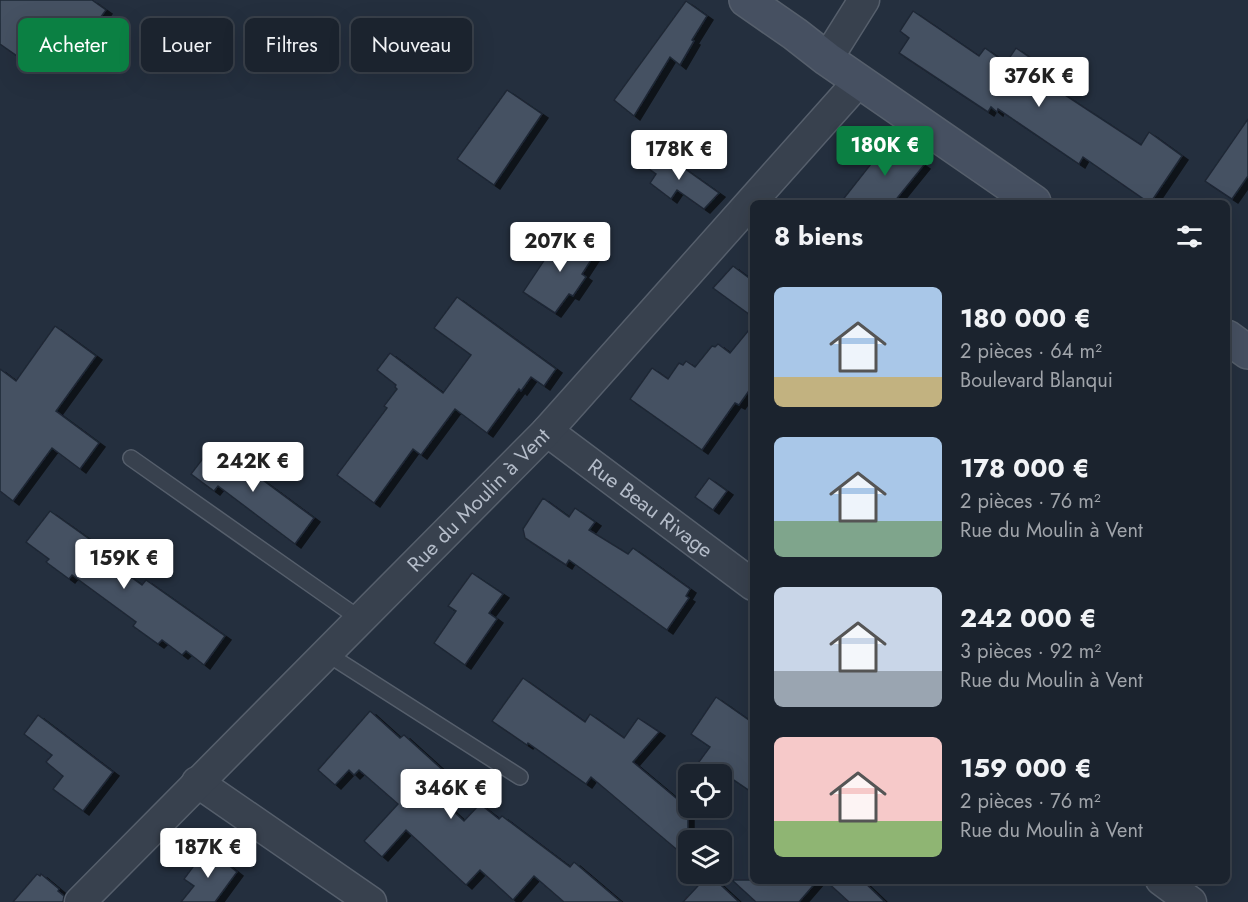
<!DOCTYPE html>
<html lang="fr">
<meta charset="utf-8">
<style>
:root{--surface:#1b232e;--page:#282f3a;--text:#f1f3f6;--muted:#a0a4aa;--line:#39404a;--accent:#0b8043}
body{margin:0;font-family:Jost,sans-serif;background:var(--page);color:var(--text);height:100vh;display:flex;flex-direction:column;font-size:22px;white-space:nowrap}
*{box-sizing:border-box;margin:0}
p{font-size:20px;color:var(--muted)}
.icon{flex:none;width:33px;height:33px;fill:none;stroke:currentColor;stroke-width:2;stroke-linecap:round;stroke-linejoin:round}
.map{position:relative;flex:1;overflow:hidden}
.details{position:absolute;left:750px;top:200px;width:480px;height:684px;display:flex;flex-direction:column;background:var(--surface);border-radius:9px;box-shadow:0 6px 24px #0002,0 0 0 2px var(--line)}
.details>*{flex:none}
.guide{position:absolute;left:18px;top:18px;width:570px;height:54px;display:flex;gap:12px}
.tools{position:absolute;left:678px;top:764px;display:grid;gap:12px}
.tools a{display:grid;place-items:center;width:54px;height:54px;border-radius:9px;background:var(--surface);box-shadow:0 6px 24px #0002,0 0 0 2px var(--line);font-size:30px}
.price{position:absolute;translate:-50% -51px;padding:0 14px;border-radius:6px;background:#fff;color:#222;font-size:20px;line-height:39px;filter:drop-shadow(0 2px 3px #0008)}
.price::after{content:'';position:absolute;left:50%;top:36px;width:18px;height:14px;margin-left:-9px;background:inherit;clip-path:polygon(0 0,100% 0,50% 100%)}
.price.selected{background:var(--accent);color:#fff}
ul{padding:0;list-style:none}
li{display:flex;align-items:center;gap:18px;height:150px;padding:0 24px}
li span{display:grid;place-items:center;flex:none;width:168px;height:120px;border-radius:9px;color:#555}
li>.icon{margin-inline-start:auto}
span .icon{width:72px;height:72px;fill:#fffc;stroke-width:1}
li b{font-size:26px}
h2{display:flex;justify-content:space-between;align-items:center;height:72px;padding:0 24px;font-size:26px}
.chip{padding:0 21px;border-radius:9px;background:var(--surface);box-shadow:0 6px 24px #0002,0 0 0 2px var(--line);font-size:21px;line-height:54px}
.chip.selected{background:var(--accent);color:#fff}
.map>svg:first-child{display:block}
.building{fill:#455162;stroke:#1f2835;stroke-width:1.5;filter:url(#shadow)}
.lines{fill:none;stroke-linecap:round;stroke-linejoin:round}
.lane-casing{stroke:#565f6c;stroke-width:18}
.street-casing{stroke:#565f6c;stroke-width:33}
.secondary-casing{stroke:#565f6c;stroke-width:36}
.lane{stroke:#38414e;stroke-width:15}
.street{stroke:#38414e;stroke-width:30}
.secondary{stroke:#465061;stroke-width:33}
.labels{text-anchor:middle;stroke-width:6;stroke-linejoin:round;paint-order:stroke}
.street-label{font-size:21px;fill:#b4bcc9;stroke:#1d2633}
</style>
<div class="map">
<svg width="1248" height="902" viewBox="0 0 1248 902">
<defs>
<filter id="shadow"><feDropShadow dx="6" dy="4" stdDeviation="0" flood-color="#0009"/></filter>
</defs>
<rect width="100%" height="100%" fill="#242f3e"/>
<g class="building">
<path d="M0,0H92L106,10L83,41L52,19L23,60L0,44Z"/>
<path d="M686,1L707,16L692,40L694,41L680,65L670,57L634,116L614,100Z"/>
<path d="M913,11L979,56L985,48L1006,63L1016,48L1029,57L1033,74L1141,145L1149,132L1182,156L1151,202H1148L1083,157L1079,164L998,109L997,112L991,107L988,112L899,53L909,38L900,31Z"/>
<path d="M507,90L542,114L494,185L457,159Z"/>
<path d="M1248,119V176L1232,199L1205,181Z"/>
<path d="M889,141L924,165L894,202H841Z"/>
<path d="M657,149L719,193L704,209L677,190L671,199L650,183L656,174L645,166Z"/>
<path d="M563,232L595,254L582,274L586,277L573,296L569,294L555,313L523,292Z"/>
<path d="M733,266L753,281V317L713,288Z"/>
<path d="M457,297L556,369L544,386L531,377L521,391L519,389L487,433L455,409L421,455L413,449L374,503L337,475L387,408L384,406L397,389L395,387L396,385L377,370L390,353L443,393L471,355L434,328Z"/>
<path d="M753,325V385L739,405L735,403L702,450L630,399L652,368L668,379L679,363L683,365L686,361L695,367L712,346L715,347L718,344L730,353Z"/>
<path d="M55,326L96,356L56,411L99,443L80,469L52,448L13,501L0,491V369L16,381Z"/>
<path d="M214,444L314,518L295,544L218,486L214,491L191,474Z"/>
<path d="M709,478L727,491L713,510L695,497Z"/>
<path d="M543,498L569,517L575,508L595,522L589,530L628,554L633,548L690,589L686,596L689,598L667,630L569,560L566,565L525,538L523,529Z"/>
<path d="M50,511L106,551L103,557L142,585L146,580L225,636L204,665L186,651L182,655L162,640L158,644L133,626L136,622L72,575L69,579L46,562L49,559L26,542Z"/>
<path d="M472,573L503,594L489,613L497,619L465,665L434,643L456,611L448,606Z"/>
<path d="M523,678L585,722L590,714L624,738L638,718L659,732L633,762L688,808V859L591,777L586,784L528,743L527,745L492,721Z"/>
<path d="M716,697L753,723V793L725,774H690L710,747L691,734Z"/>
<path d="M370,711L400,738L404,735L446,773L429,789L464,821L480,804L499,819L502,816L570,867L574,862L621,902H564L534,876L513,900L480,870L466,885L406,830L382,857L364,841L398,804L359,770L354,775L349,770L335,785L318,770Z"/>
<path d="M38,715L113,772L83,811L53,789L63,776L46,762L52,755L24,734Z"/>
<path d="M207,848L237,872L215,902H181L194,886L184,879Z"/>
<path d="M37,874L40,876L41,874L59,889L58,891L64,896L63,902H13Z"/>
<path d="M709,874L739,902H683Z"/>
<path d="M732,880H818L799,902H756Z"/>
<path d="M825,880H862L885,902H849Z"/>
</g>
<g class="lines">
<g class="lane-casing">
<g id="lane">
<path d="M131,458L360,619"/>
<path d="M326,653L520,777"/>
</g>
</g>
<g class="street-casing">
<g id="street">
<path d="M827,59L864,0"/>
<path id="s1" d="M547,431L753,585"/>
<path d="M197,782L371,902"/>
<path d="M1161,880L1191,902"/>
<path id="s2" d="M80,902L547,431L859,81"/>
</g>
</g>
<g class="secondary-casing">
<g id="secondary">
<path d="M746,0L795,34L827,59L1034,202"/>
<path d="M1227,337L1248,352"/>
</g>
</g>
<use href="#lane" class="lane"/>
<use href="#street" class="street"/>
<use href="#secondary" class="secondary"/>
</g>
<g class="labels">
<g class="street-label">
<text dy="7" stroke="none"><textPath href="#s2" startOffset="566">Rue du Moulin à Vent</textPath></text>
<text dy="7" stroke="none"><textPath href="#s1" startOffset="129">Rue Beau Rivage</textPath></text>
</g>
</g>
</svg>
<div class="tools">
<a><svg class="icon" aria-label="locate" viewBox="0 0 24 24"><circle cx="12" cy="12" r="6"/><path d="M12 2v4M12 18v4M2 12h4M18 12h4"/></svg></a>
<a><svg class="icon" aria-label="layers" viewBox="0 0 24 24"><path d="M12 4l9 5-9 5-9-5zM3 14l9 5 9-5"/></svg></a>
</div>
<b class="price" style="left:1039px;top:108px">376K €</b>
<b class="price selected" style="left:885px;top:177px">180K €</b>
<b class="price" style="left:679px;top:181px">178K €</b>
<b class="price" style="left:560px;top:273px">207K €</b>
<b class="price" style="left:253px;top:493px">242K €</b>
<b class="price" style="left:124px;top:590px">159K €</b>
<b class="price" style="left:451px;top:820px">346K €</b>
<b class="price" style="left:208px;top:879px">187K €</b>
<div class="guide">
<a class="chip selected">Acheter</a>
<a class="chip">Louer</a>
<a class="chip">Filtres</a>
<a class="chip">Nouveau</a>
</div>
<section class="details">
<h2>8 biens<svg class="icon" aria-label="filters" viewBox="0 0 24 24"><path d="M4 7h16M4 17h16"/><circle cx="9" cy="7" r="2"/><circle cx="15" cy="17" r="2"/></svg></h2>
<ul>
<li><span style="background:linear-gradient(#a9c7e8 75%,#c2b280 0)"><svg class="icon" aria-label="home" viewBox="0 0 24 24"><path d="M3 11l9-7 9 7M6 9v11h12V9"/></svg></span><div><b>180 000 €</b><p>2 pièces · 64 m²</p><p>Boulevard Blanqui</p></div></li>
<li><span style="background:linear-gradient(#a9c7e8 70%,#7fa58c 0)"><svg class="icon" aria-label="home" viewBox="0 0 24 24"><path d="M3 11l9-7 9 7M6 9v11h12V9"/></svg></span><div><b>178 000 €</b><p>2 pièces · 76 m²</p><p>Rue du Moulin à Vent</p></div></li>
<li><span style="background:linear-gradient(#c9d6e8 70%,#9aa5b1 0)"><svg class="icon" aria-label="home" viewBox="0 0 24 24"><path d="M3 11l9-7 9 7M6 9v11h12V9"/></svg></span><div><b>242 000 €</b><p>3 pièces · 92 m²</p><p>Rue du Moulin à Vent</p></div></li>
<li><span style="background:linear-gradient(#f6c9c9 70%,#8fb573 0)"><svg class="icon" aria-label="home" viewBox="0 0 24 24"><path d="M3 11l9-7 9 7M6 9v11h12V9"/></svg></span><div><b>159 000 €</b><p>2 pièces · 76 m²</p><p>Rue du Moulin à Vent</p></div></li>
</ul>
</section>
</div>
